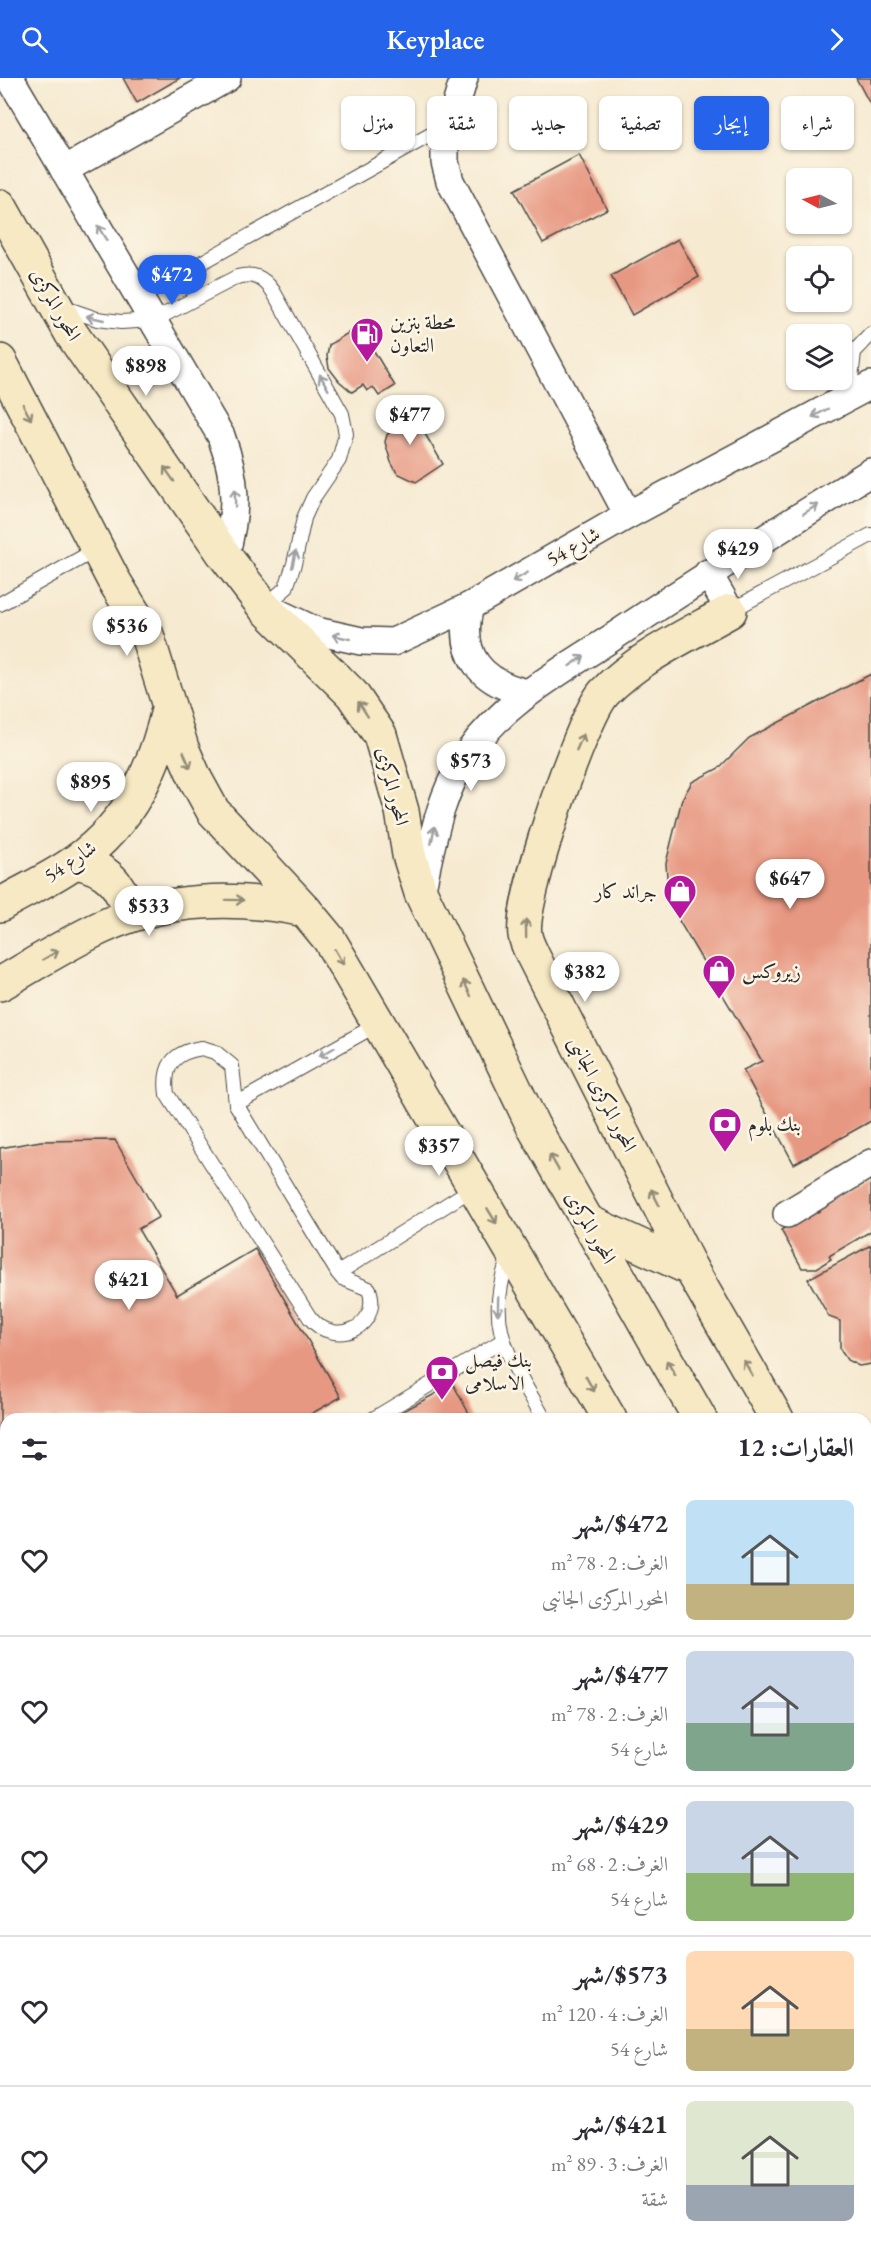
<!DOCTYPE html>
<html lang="ar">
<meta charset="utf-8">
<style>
:root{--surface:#fff;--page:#f7f7f7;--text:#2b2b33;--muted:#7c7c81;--line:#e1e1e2;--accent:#2563eb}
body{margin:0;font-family:"EB Garamond",Amiri,serif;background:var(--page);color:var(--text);direction:rtl;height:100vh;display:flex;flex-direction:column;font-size:22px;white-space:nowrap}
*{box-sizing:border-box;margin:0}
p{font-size:20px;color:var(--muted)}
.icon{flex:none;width:33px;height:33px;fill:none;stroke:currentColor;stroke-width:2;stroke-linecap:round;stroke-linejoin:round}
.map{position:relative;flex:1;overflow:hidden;direction:ltr}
.details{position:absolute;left:0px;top:1335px;width:872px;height:834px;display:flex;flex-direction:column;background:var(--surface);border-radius:18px 18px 0 0;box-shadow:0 2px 4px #0004;direction:rtl}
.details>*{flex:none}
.banner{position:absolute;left:18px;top:18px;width:836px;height:54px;direction:rtl;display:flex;gap:12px}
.needle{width:39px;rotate:277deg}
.controls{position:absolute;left:786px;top:90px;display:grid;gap:12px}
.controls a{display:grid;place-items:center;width:66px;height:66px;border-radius:9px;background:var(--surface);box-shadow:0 2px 4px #0004;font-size:30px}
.price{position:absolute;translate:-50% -51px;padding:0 14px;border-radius:21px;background:#fff;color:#222;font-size:20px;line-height:39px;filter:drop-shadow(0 2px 3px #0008)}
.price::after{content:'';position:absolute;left:50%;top:36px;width:18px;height:14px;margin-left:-9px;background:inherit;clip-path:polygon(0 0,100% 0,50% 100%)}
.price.active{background:var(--accent);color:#fff}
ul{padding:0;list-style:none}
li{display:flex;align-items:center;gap:18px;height:150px;padding:0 18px}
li+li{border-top:2px solid var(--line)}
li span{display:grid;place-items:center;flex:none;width:168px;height:120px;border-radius:9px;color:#555}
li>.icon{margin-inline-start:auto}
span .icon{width:72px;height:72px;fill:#fffc;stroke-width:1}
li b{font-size:26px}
h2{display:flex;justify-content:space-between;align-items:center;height:72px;padding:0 18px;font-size:26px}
.tag{padding:0 21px;border-radius:9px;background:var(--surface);box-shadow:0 2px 4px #0004;font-size:21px;line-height:54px}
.tag.active{background:var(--accent);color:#fff}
header{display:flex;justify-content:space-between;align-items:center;height:78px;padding:0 18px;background:var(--accent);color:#fff;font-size:27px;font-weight:600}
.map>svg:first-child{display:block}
.building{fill:#e79882}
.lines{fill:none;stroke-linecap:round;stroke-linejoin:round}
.lane-casing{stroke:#494844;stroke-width:16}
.street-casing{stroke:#494844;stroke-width:30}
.secondary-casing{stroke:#494844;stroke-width:36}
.lane{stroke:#fff;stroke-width:14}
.street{stroke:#fff;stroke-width:27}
.secondary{stroke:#f7e9c3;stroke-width:33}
.oneway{stroke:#a0a0a0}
.oneway2{stroke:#918a77}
.labels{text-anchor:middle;stroke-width:5;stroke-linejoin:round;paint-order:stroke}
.street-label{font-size:20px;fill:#2b2b2b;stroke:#fcf5e5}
.poi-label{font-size:20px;fill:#2b2b2b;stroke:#fcf5e5;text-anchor:start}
</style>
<header><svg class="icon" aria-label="forward" viewBox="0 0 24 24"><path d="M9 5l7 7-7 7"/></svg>Keyplace<svg class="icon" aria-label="search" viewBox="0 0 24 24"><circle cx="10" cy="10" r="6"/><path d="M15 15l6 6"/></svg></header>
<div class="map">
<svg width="871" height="2169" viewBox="0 0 871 2169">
<rect width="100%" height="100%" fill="#fcf5e5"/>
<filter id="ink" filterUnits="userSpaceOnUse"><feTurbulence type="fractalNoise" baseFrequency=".0167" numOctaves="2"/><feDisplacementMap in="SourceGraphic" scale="12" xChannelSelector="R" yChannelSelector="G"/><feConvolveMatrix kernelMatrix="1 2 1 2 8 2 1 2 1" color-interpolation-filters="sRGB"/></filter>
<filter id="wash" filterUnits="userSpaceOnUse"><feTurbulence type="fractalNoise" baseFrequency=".008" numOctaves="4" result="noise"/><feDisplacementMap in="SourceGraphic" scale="24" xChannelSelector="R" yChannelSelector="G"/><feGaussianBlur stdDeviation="1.35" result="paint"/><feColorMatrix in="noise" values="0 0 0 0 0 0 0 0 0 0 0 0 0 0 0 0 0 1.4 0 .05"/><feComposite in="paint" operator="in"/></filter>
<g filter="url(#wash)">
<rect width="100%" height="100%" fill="#f6ead1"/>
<g id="blocks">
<g class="building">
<path d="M123,0H180L137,25Z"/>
<path d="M856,0H871V28Z"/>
<path d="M579,77L607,131L543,165L514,112Z"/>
<path d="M678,161L699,199L632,237L611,198Z"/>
<path d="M359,248L395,308L379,318L373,309L367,313L363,307L352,314L339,303L329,290L327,278L329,267Z"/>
<path d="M409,329L443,386L416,404L397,395L391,384L385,364L387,357L392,352L382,336L387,330L394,338Z"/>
<path d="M871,596V1043L794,1086L743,992L762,983L669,826L666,785L682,721L692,704L719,690L749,660Z"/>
<path d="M115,1062L159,1139L138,1151L177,1217L255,1171L341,1319L302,1341H6V1515L0,1518V1070L41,1063Z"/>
<path d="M871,1099V1153L829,1178L831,1181L817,1190H802L781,1152Z"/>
<path d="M871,1167V1286L859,1288L847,1282L840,1271V1243L829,1239L808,1201Z"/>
<path d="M453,1306L472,1341H389Z"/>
<path d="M210,2163H333L322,2169H213Z"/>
<path d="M770,2163H850L853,2169H759Z"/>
</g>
</g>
</g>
<g filter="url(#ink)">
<use href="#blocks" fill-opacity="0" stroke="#494844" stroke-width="1.5"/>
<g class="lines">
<g class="lane-casing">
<g id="lane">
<path d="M140,219L448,47"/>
<path d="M65,230L97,241L121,244L154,242L237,199C254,195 263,199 273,213L342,336L346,356L339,382L313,420L304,440L294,486L286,510L264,529"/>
<path d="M849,319L854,274L871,256"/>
<path d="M0,526L99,470"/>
<path d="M730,533L871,457"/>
<path d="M202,970L215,974L232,988L236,1026L338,1195L342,1200L369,1211C382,1248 336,1271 310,1240L167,1016C163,988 173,974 202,970Z"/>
<path d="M236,1026L378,946"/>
<path d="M510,1176C482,1249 510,1279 544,1341"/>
<path d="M338,1195L475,1109"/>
<path d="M373,1341L502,1263"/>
<path d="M0,1765L6,1740"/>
<path d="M0,1827L6,1837"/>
<path d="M866,1915L871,1925"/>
<path d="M866,2046L871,2043"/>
<path d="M866,2097L871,2106"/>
<path d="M407,2163L410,2169"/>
<path d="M502,2163L505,2169"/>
<path d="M614,2163L618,2169"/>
<path d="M635,2169L645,2163"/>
</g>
</g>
<g class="street-casing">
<g id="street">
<path d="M10,0L221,358C237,402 238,432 225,478"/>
<path d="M464,0L445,64V84L450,103L628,437"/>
<path d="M64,92L227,0"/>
<path d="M708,495L730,533"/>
<path d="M470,528C457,577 481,605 528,615"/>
<path d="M274,533L316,553L361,563L393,564L470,528L628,437L871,307"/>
<path d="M421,815C432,765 439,716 469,674C504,624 560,594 610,561C696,503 783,449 871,394"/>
<path d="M787,1136L871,1085"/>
</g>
</g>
<g class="secondary-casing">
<g id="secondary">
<path d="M0,128L71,255L225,478L264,529L352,616L380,657L402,733L409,777L421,815L533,1048L700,1341"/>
<path d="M0,283L113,501L147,557L182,670L196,702L213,733L305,832L329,861L610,1341"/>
<path d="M730,533C688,557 637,580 604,615C581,641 519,824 525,857C526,864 530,871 533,878L691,1191L777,1341"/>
<path d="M76,784C107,790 123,807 129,838"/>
<path d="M0,827C25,812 53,800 76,783C130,745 155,690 169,628"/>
<path d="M0,906C33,887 66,866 100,850C164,819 237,818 305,832"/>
<path d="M587,1143L691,1191"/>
<path d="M866,1494L871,1504"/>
<path d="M866,1628L871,1637"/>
<path d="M866,1790L871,1799"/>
</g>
</g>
<use href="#lane" class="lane"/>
<use href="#street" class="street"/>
<use href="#secondary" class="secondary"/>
</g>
<defs><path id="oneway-shaft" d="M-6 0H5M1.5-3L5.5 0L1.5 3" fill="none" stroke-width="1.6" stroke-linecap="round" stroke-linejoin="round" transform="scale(1.5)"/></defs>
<g class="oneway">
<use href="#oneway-shaft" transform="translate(102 155) rotate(-121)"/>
<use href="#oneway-shaft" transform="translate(95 240) rotate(-167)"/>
<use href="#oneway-shaft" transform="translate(324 304) rotate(-119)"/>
<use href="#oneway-shaft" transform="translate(820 335) rotate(152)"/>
<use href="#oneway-shaft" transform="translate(235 420) rotate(-91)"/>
<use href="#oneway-shaft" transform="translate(811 431) rotate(-32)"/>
<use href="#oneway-shaft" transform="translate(294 481) rotate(-78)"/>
<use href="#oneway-shaft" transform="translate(520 499) rotate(150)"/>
<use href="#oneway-shaft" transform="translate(341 559) rotate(-167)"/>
<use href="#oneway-shaft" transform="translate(577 583) rotate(-34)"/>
<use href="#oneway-shaft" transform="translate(433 757) rotate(-79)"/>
<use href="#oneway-shaft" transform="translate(327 974) rotate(150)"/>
<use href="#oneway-shaft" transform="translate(498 1228) rotate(91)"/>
</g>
<g class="oneway2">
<use href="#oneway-shaft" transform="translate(27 334) rotate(62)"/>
<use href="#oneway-shaft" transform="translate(169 396) rotate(-125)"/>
<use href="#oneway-shaft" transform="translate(363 631) rotate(-123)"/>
<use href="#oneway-shaft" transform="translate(580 664) rotate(-66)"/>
<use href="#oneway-shaft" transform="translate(187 682) rotate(67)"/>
<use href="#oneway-shaft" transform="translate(235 822) rotate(1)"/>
<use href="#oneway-shaft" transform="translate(526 850) rotate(-91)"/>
<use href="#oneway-shaft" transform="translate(51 877) rotate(-30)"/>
<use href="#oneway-shaft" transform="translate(339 879) rotate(60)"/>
<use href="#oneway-shaft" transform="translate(467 910) rotate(-116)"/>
<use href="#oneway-shaft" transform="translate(554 1084) rotate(-120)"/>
<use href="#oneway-shaft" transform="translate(655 1119) rotate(-117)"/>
<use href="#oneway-shaft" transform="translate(492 1138) rotate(59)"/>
<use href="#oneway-shaft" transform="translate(671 1290) rotate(-120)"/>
<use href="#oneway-shaft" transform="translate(748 1290) rotate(-120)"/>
<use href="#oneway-shaft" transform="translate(590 1306) rotate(60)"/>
</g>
</g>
<defs>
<g id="fuel-pin" transform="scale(1.725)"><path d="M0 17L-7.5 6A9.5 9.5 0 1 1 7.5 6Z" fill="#b5179e" stroke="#fcf5e5"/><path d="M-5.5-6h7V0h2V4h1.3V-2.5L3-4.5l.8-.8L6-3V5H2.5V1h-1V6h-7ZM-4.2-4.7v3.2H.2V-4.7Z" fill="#fff"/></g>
<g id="shop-pin" transform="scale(1.725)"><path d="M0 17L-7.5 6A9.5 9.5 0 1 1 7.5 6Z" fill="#b5179e" stroke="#fcf5e5"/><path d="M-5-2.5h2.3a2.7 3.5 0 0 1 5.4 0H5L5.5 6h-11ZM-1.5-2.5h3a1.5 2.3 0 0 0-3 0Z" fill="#fff"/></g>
<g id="bank-pin" transform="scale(1.725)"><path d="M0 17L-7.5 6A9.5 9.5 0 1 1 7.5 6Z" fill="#b5179e" stroke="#fcf5e5"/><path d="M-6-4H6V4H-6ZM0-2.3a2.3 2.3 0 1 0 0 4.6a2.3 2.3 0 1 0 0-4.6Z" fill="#fff"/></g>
</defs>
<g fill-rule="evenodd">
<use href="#fuel-pin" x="367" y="256"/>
<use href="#shop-pin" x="680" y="813"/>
<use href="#shop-pin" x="719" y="893"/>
<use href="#bank-pin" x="725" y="1046"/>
<use href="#bank-pin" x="442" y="1294"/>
</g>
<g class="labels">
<g class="street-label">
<text transform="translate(56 226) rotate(60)" y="7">المحور المركزى</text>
<text transform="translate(573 468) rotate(-30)" y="7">شارع 54</text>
<text transform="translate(393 708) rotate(76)" y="7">المحور المركزى</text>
<text transform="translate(70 783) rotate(-34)" y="7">شارع 54</text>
<text transform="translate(603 1016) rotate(63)" y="7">المحور المركزى الجانبى</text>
<text transform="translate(591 1149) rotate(60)" y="7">المحور المركزى</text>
</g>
<g class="poi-label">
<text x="390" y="251">محطة بنزين<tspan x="390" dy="23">التعاون</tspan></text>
<text x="657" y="820" text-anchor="end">جراند كار</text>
<text x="742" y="900">زيروكس</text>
<text x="748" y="1053">بنك بلوم</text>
<text x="465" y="1289">بنك فيصل<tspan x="465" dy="23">الاسلامى</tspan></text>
</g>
</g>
</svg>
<div class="controls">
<a><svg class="needle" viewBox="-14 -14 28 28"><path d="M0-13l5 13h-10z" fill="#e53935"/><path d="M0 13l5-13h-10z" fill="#7c7c81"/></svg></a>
<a><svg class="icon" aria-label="locate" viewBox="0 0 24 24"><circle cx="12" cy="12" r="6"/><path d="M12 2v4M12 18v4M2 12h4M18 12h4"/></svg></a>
<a><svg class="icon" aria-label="layers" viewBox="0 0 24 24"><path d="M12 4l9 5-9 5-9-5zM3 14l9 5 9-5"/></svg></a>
</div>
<b class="price active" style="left:172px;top:228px">$472</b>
<b class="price" style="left:146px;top:319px">$898</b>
<b class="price" style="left:410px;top:368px">$477</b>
<b class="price" style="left:738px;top:502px">$429</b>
<b class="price" style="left:127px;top:579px">$536</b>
<b class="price" style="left:471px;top:714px">$573</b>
<b class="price" style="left:91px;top:735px">$895</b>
<b class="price" style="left:790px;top:832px">$647</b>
<b class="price" style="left:149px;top:859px">$533</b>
<b class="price" style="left:585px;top:925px">$382</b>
<b class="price" style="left:439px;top:1099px">$357</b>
<b class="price" style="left:129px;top:1233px">$421</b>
<div class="banner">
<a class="tag">شراء</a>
<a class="tag active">إيجار</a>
<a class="tag">تصفية</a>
<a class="tag">جديد</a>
<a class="tag">شقة</a>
<a class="tag">منزل</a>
</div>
<section class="details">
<h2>العقارات: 12<svg class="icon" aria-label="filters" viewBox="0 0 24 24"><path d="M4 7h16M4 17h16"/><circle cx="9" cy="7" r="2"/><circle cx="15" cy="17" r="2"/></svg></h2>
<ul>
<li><span style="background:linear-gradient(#bfe0f5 70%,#c2b280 0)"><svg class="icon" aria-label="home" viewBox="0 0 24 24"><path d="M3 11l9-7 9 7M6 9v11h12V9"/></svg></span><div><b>$472/شهر</b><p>الغرف: 2 · 78 m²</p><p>المحور المركزى الجانبى</p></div><svg class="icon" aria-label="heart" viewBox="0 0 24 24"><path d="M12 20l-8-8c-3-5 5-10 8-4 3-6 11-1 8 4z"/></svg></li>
<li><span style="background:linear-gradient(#c9d6e8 60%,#7fa58c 0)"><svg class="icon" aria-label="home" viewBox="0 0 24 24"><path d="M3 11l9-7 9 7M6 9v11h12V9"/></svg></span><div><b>$477/شهر</b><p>الغرف: 2 · 78 m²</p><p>شارع 54</p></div><svg class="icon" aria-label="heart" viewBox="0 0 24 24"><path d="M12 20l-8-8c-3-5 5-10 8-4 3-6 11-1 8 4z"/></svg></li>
<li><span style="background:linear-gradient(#c9d6e8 60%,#8fb573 0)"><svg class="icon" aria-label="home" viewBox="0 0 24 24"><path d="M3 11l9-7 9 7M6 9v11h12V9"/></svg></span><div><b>$429/شهر</b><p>الغرف: 2 · 68 m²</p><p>شارع 54</p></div><svg class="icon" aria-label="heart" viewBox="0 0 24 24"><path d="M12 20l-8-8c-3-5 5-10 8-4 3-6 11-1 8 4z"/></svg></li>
<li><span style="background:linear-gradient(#ffd9b3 65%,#c2b280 0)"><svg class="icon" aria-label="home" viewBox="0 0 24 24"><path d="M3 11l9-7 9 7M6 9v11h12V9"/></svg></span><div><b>$573/شهر</b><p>الغرف: 4 · 120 m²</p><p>شارع 54</p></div><svg class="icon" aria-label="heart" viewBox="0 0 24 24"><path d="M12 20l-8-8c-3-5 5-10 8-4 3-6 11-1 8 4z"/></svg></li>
<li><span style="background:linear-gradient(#dfe7d0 70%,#9aa5b1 0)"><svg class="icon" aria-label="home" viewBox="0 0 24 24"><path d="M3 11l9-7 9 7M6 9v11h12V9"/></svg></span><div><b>$421/شهر</b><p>الغرف: 3 · 89 m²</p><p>شقة</p></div><svg class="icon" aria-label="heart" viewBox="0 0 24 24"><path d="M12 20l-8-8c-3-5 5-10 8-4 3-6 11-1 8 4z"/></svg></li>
</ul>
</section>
</div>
